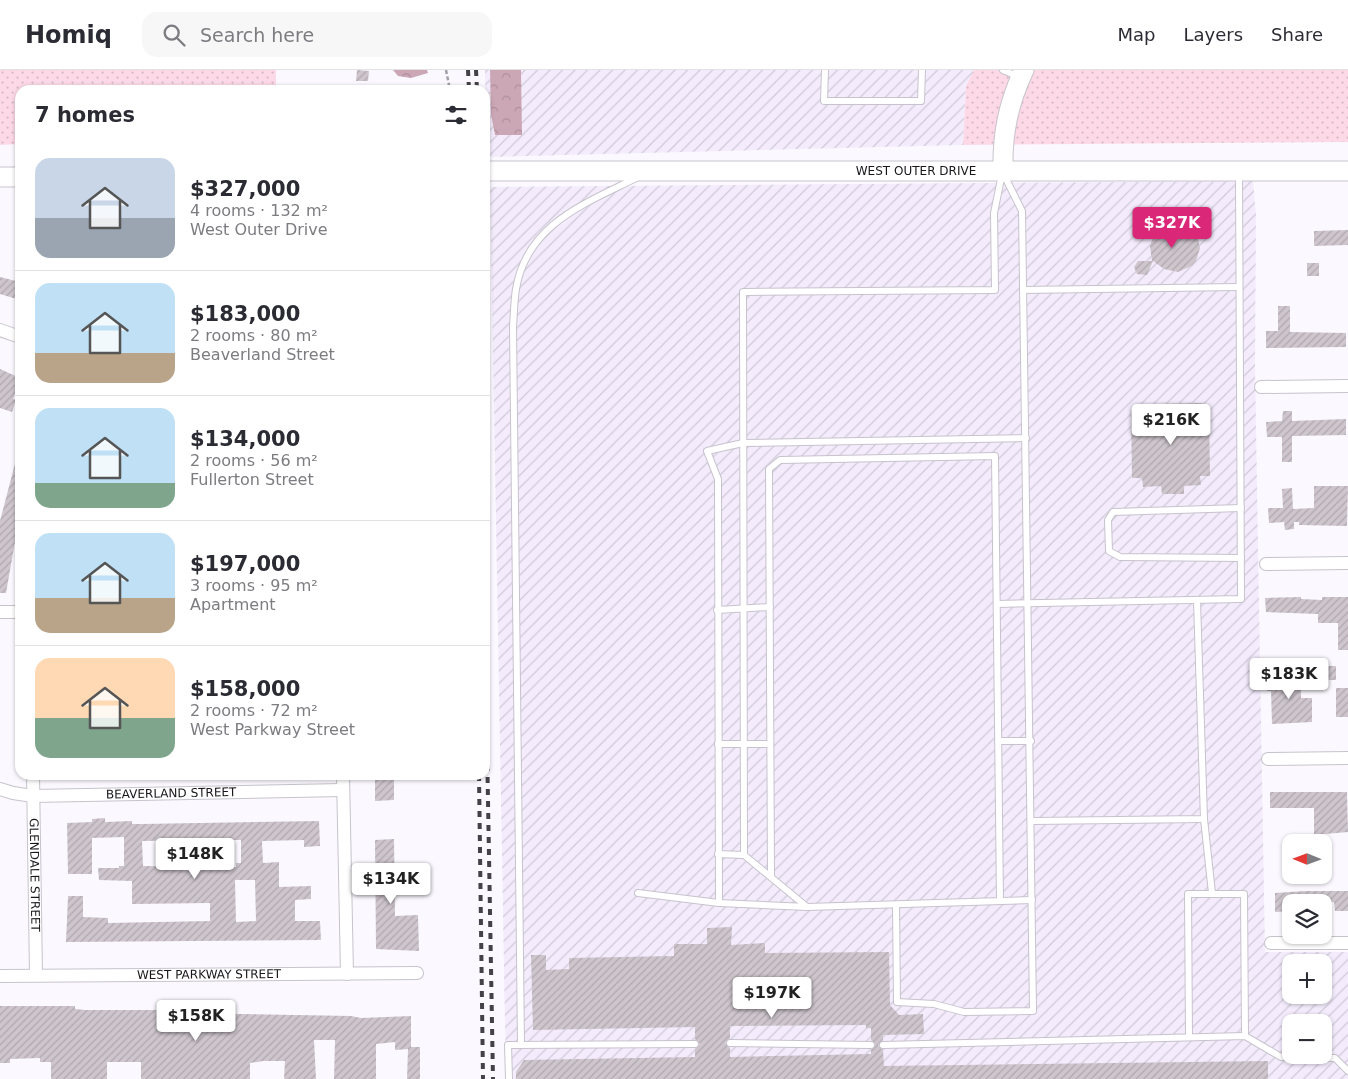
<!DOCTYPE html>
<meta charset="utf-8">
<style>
:root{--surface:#fff;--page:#f7f7f7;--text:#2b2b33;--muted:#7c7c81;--line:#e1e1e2;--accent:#db2777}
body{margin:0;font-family:"DejaVu Sans",sans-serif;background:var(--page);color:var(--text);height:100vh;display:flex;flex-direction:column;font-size:19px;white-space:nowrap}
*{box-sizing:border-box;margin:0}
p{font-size:16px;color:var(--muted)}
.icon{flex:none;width:28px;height:28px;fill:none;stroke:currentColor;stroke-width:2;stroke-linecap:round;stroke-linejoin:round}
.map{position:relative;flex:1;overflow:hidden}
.sheet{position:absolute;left:15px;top:15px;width:475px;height:695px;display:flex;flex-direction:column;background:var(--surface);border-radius:15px;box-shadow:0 1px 4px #0004}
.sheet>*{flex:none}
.needle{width:32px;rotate:271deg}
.controls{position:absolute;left:1282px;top:764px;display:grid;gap:10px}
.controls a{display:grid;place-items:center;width:50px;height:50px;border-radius:10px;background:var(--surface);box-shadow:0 1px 4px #0004;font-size:25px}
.price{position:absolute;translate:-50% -42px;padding:0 11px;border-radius:5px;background:#fff;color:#222;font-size:16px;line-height:32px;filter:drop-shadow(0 1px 2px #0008)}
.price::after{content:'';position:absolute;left:50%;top:30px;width:15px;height:11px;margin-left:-8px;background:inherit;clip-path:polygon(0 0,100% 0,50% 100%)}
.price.active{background:var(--accent);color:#fff}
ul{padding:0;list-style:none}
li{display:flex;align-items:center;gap:15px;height:125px;padding:0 20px}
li+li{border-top:1px solid var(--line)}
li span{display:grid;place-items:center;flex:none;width:140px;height:100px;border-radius:15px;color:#555}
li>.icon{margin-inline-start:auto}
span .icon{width:60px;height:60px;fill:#fffc;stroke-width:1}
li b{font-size:21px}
h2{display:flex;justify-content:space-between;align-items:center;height:60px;padding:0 20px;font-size:21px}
header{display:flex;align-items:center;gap:30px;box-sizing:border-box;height:70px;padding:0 25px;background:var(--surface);border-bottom:1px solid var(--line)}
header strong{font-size:24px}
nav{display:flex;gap:28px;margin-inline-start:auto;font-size:18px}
.search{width:350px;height:45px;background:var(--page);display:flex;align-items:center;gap:12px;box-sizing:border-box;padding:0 18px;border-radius:15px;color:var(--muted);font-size:19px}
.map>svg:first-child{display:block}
.industrial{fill:url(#industrial-furrows);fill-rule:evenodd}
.forest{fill:url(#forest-crowns)}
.park{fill:url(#park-dots)}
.building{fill:url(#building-hatch);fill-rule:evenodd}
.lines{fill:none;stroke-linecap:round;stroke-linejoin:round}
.lane-casing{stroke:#c7c3cc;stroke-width:8}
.street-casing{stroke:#c7c3cc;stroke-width:14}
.secondary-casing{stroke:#c7c3cc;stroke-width:21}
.path{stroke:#a2a0a5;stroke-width:2.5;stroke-dasharray:4 2.5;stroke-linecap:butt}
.lane{stroke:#fff;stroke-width:6}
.street{stroke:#fff;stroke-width:12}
.secondary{stroke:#fff;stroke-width:19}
.rail{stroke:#444246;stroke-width:4;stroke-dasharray:6 6;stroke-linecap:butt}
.labels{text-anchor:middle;stroke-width:4;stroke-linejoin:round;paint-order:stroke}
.street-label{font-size:12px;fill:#181619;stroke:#fbf9ff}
</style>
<header>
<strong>Homiq</strong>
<div class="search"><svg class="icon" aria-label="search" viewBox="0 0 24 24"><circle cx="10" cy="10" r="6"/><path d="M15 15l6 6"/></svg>Search here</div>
<nav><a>Map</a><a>Layers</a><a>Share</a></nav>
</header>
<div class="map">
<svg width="1348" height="1009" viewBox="0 0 1348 1009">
<defs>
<pattern id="industrial-furrows" width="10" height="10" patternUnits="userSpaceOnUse" patternTransform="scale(1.25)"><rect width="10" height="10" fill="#f4ecfd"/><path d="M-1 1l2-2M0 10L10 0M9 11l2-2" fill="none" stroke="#d0cad8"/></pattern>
<pattern id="forest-crowns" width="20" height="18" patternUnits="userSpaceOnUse" patternTransform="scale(1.25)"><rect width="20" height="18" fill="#cba7b5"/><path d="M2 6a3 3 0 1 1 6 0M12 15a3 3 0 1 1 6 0" fill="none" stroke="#ae8f9b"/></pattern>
<pattern id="park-dots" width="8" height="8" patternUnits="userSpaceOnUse" patternTransform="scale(1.25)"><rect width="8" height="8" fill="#fdd9e7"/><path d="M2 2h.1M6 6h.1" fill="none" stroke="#d8bac6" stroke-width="1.8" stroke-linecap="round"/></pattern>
<pattern id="building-hatch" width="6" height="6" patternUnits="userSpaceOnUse" patternTransform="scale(1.25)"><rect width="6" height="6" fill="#cec5cd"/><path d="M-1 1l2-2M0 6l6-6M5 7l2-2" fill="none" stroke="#b0a8af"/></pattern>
</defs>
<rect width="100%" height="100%" fill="#fbf9ff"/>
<g class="industrial">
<path d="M485,0H974L966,16L963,75L486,87Z"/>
<path d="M1253,111L1256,145L1255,299L1265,882H1348V1009H506L490,117ZM1291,892H1324V925H1291ZM1291,952H1324V985H1291Z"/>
</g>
<g class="forest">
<path d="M393,0H427L428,3L411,8L398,6Z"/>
<path d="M490,0H521L522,65H495L491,44Z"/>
</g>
<g class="park">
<path d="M0,0H276V20H20V74L0,75Z"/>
<path d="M974,0H1348V72L963,75L966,16Z"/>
</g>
<g class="building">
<path d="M357,0L369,1L368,11H356Z"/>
<path d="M1173,152L1187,154L1197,164L1200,178L1196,191L1191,196L1178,202L1164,199L1153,191L1147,205L1137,204L1134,197L1138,191H1152L1150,176L1155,162L1166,153Z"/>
<path d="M1348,160V175L1314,176V161Z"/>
<rect x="1307" y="193" width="12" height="13"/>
<path d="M0,207L20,212V230L0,224Z"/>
<path d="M1278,236H1290V262L1346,263V277L1266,278V261H1278Z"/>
<path d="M0,299L20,308L13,329L16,330L12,342L0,338Z"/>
<path d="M1202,333V338H1209L1210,406H1200L1201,415L1184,416V424H1162L1161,416L1143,417L1142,408H1132L1131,340L1158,339V334Z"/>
<path d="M1283,341H1292V351L1346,349V365L1292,366V392H1282V367H1267L1266,352L1282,351Z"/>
<path d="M17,386H20V443L6,523H0V451Z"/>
<path d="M1314,416H1348L1347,456L1299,455V452H1294V459L1285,460L1284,452L1269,453L1268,438H1283L1282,419L1292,418L1293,439L1314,438Z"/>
<path d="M1301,527V529L1322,530V527H1348V580H1338V553H1318V544L1266,542L1265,528Z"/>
<rect x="1324" y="596" width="12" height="14"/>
<path d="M1301,605V628H1312V652L1272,654L1271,621H1267L1266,606Z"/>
<rect x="1336" y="618" width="12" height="29"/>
<path d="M375,710H394V730L375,731Z"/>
<path d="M1270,722H1347L1348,762L1314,765V738H1270Z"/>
<path d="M105,748V752L132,751V754H142L319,751L320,776L304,777V770L262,771L263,793L279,792V817L311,816V829L295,830V851H320L321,870L66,872L68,826H83V847L108,848V853L210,851V833L132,834V811L99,810L98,798H119V796H124V767L92,768V804H68L67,753L92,752V749ZM211,770H241V793H236V797L143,796L142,771ZM235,810H255L256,851L236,852Z"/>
<path d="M394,769L395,846L418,845L419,881L376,879L375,770Z"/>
<path d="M1306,821H1348V841H1335L1334,832H1291V841L1275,842V823Z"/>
<path d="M732,857L731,875L765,873V883L889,882L890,935L899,945L923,944L924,964L883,965V970L878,975L883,980L884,996L1268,991V1009H516V1002L524,990L695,987V979L700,974L695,969V957L533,960L531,885H546V900L569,899V888L674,886V874H707V858ZM866,955V958H871V970L876,975L871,980V984L730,987V978L725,973L730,968V956Z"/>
<path d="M0,936H75V939L85,940H170L180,941V943L351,946L361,948L411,946V977H420V1009H407L408,979L395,980V972L376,974V1009H334L335,970H314L316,1009H284L285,991H263L250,993V1009H141V992H107V1009H51V992H40V988L10,989V993H0Z"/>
</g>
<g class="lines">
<g class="lane-casing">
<g id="lane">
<path d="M825,0L824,31H921L922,0"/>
<path d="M1003,0L1019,7"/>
<path d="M1002,104L994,143L995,220L743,222L744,785L807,837L1032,830"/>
<path d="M1023,220L1239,217"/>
<path d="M1241,438L1113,442L1108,450L1109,481L1120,487L1241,488"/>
<path d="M997,534L1241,529L1239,103"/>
<path d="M717,540L770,537"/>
<path d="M998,671H1031"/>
<path d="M718,674H770"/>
<path d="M1204,749L1212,823"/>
<path d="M1032,751L1204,749L1197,531"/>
<path d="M718,784L744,785"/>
<path d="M771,805L769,399L780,390L995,386L1000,831"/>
<path d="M638,823L719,833L807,837"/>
<path d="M719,833L718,409L707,381L743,373L1026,368"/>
<path d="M896,835L897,932L934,934L964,942L1033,941L1022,141L1003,103"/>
<path d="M1189,967L1188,824H1244L1245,966"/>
<path d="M730,973L871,975"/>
<path d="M521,975L513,257C514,244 514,231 516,219C527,153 587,133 638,107"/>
<path d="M883,975L1245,966L1281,987L1335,988L1348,1001"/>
<path d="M509,1009L508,975L695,974"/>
</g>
</g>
<g class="street-casing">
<g id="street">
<path d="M0,260L20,267"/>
<path d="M1261,317L1348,316"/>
<path d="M1266,494L1348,493"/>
<path d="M0,542H20"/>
<path d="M1268,689L1348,688"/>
<path id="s1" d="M33,705L36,905"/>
<path d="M343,705L347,904"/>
<path id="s2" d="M0,719L13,723L33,726L343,720"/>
<path d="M1271,873H1348"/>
<path id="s3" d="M0,906L417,903"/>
</g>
</g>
<g class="secondary-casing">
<g id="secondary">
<path id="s4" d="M485,101H1348"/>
<path d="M1003,102C1002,65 1008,34 1024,0"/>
<path d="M0,107H20"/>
</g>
</g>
<path class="path" d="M446,0L450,20"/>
<use href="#lane" class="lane"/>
<use href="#street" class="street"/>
<use href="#secondary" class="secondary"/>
<g class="rail">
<path d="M468,0L469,20"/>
<path d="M476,0L477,20"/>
<path d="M485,563L493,1009"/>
<path d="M479,705L483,1009"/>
</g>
</g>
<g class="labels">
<g class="street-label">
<text dy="4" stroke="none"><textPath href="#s4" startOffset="431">WEST OUTER DRIVE</textPath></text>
<text dy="4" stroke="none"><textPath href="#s2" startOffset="172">BEAVERLAND STREET</textPath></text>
<text dy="4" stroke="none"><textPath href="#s1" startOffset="100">GLENDALE STREET</textPath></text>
<text dy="4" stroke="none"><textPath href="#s3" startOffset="209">WEST PARKWAY STREET</textPath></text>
</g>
</g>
</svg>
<div class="controls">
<a><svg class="needle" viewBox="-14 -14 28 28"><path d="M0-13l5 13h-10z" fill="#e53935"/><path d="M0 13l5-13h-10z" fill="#7c7c81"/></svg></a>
<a><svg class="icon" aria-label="layers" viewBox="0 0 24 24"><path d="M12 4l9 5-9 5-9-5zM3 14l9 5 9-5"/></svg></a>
<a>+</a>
<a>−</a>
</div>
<b class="price active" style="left:1172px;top:179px">$327K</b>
<b class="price" style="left:1171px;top:376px">$216K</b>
<b class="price" style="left:1289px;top:630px">$183K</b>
<b class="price" style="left:195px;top:810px">$148K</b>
<b class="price" style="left:391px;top:835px">$134K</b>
<b class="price" style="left:772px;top:949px">$197K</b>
<b class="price" style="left:196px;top:972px">$158K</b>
<section class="sheet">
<h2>7 homes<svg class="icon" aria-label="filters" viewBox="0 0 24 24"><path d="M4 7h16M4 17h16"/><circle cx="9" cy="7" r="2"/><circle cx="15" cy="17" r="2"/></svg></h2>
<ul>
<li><span style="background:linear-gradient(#c9d6e8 60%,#9aa5b1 0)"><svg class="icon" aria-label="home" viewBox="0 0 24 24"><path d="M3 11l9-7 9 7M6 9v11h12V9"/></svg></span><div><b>$327,000</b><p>4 rooms · 132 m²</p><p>West Outer Drive</p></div></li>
<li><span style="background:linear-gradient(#bfe0f5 70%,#b9a48a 0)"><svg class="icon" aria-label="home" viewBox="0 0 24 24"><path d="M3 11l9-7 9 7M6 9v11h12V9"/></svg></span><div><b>$183,000</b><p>2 rooms · 80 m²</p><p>Beaverland Street</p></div></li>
<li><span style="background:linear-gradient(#bfe0f5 75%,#7fa58c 0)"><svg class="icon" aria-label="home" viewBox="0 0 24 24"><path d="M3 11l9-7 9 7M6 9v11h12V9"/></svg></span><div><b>$134,000</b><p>2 rooms · 56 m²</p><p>Fullerton Street</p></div></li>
<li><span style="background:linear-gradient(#bfe0f5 65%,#b9a48a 0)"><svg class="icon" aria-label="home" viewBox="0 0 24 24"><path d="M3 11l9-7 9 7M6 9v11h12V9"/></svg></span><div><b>$197,000</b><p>3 rooms · 95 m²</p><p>Apartment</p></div></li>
<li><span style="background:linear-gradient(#ffd9b3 60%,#7fa58c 0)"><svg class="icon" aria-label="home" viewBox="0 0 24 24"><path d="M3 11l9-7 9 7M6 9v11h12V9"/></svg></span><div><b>$158,000</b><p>2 rooms · 72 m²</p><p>West Parkway Street</p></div></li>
</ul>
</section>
</div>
